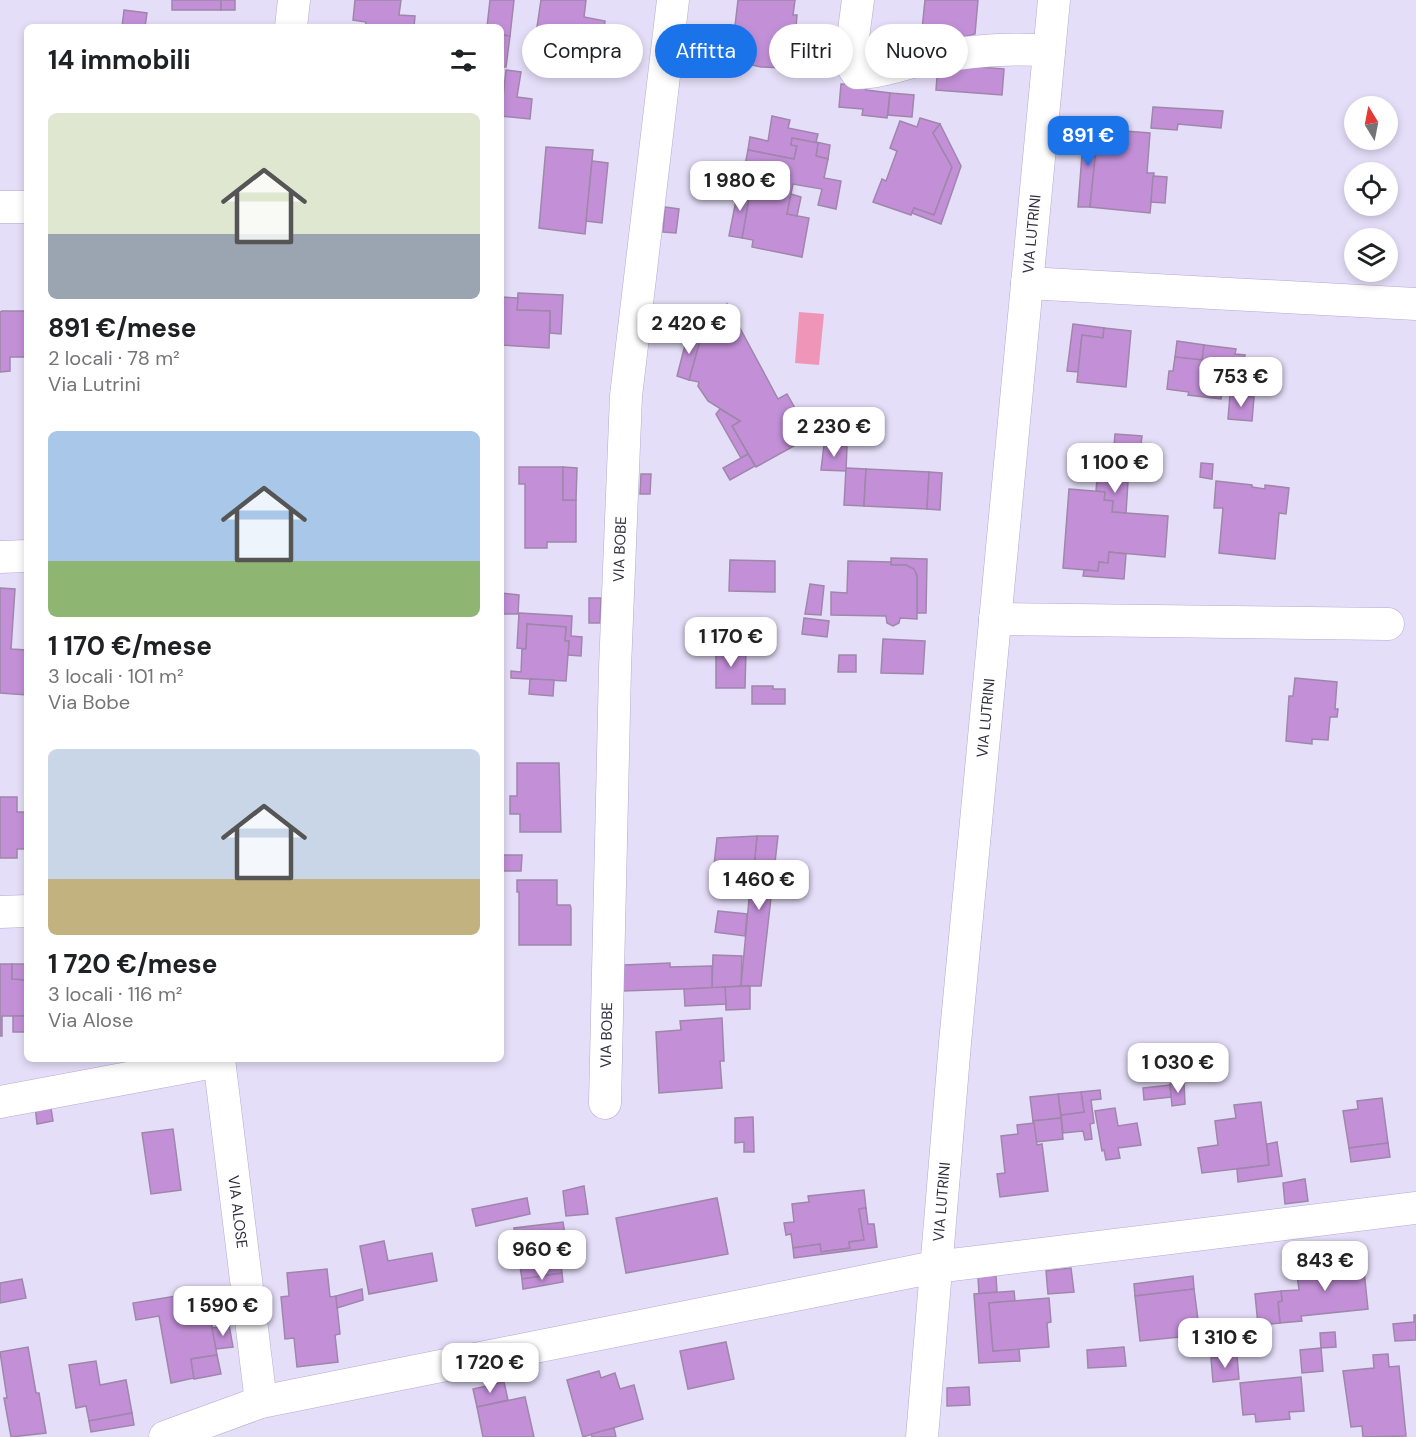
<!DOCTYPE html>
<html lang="it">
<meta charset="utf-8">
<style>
:root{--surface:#fff;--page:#f6f6f6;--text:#202124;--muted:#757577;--accent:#1a73e8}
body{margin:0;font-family:"DM Sans",sans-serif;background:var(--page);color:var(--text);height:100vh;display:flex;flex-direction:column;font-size:22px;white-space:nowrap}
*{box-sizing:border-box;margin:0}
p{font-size:20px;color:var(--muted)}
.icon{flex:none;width:33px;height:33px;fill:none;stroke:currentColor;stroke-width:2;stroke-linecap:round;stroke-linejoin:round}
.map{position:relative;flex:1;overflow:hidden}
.sheet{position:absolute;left:24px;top:24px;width:480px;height:1038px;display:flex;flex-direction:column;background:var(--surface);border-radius:9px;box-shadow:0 3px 9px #0003}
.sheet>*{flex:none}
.guide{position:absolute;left:522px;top:24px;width:570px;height:54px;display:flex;gap:12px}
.needle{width:39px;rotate:350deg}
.controls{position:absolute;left:1344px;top:96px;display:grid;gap:12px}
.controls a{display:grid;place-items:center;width:54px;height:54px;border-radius:50%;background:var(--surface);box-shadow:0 3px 9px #0003;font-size:30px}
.price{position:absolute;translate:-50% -51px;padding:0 14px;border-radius:12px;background:#fff;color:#222;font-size:20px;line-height:39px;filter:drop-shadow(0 2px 3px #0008)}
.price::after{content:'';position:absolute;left:50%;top:36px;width:18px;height:14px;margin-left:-9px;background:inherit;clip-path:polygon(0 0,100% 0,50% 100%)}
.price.selected{background:var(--accent);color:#fff}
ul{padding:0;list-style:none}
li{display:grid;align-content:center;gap:12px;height:318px;padding:0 24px}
li span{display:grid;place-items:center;height:186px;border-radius:9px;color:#555}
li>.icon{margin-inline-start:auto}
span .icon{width:108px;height:108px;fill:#fffc;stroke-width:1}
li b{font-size:26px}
h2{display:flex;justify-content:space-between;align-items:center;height:72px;padding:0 24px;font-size:26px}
.pill{padding:0 21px;border-radius:27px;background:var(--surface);box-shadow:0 3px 9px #0003;font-size:21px;line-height:54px}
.pill.selected{background:var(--accent);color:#fff}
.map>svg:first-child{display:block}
.water{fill:#ef96b8}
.building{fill:#c390d8;stroke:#9f86aa;stroke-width:1.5}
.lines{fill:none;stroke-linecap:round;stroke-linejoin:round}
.minor-casing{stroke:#b3aad3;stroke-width:33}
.minor{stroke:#fff;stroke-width:32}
.labels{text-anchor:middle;stroke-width:5;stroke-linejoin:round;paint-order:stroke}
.street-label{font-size:15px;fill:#322e3f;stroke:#f1edfe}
</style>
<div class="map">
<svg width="1416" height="1437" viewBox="0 0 1416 1437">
<rect width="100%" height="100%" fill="#e4def8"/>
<path class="water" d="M799,312L824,314L819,365L795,363Z"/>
<g class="building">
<rect x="172" y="0" width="49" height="10"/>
<rect x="221" y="0" width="14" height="10"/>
<path d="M355,0H401L399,15L415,16L414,27H365L366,22L353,20Z"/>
<path d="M490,0H514L510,36L501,35V27H487Z"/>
<path d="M541,0H586L584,17L605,21L599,67L554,60V57L533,54Z"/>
<path d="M738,0H795L793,15H797L796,27H792L787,68L761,67L738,62L740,45L733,43Z"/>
<path d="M925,0H978L975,34L920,49Z"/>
<path d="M124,10L147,13L145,27H122Z"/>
<path d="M501,35L510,36L506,67H501Z"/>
<path d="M938,64L1004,69L1002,95L936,90Z"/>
<path d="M506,70L521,72L517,97L532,99L530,119L501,116Z"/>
<path d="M841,84L866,85V90L890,93L887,118L862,115L863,109L839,107Z"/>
<path d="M890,93L914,95L912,117L888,115Z"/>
<path d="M1153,107L1223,111L1221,128L1178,124L1177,130L1151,128Z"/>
<path d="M772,116L790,120L788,128L818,134L816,142L830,145L828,159L816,156L818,143L792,138L791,145L797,146L794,159L748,150L750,137L768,141Z"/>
<path d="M920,118L940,124L933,133L952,167L934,215L914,208L911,215L873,202L882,179L886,181L897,151L890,148L900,121L917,127Z"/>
<path d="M940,124L961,166L941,224L912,213L914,208L934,215L952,167L933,133Z"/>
<path d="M1084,128L1098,129L1090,207H1078Z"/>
<path d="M1098,129L1150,133L1147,173H1154L1150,213L1090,207Z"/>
<path d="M792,138L818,143L816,156L828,159L824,178L841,181L836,209L818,205L822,189L793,184L787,214L809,218L802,257L752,247L753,240L742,238L751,187L741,185L748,150L794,159L797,146L791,145Z"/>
<path d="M546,147L593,150L585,234L539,228Z"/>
<path d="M592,161L608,163L602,223L586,221Z"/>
<path d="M1153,176L1167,177L1165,203L1151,202Z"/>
<path d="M739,185L751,187L742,238L729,236Z"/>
<path d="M791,194L801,197L797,216L787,214Z"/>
<path d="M665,207L679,209L676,233L663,232Z"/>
<path d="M518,293L563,295L561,334L550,333V311L517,310Z"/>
<path d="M501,297L518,298L517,310L550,311L549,348L501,345Z"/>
<path d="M727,304L778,399L787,394L805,426L797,430L803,441L756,467L732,426L740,421L708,401L698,386L699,382L689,380L702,333L709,334L716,330Z"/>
<path d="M2,311H27V357H10V371L0,372V312Z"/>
<path d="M1073,324L1104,328L1103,338L1082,335L1078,372L1067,371Z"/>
<path d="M1104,328L1131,331L1126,387L1077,382L1082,335L1103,338Z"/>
<path d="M689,330L702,333L689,380L677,376Z"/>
<path d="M1177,341L1204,345L1202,360L1175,357Z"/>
<path d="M1204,345L1236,349L1235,354L1245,355L1242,376L1232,375L1231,383L1223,382L1221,399L1188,395L1189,392L1167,389L1169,371H1173L1175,357L1202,360Z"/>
<path d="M1230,395L1254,397L1252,421L1228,419Z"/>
<path d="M720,409L740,421L732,426L748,454L741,458L716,414Z"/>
<path d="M1115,434L1142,436L1139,460L1113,458Z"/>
<path d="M824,445L847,446L846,471L821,470Z"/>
<path d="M748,454L755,466L730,480L723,468Z"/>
<path d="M1201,463L1213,464L1212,479L1200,477Z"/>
<path d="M519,467H563V500H576V542H547V548H525V484H519Z"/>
<path d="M563,467L577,468L576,500H563Z"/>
<path d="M846,468L866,469L864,506L844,505Z"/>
<path d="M866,469L929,472L927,509L864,506Z"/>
<path d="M929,472L942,473L940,510L927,509Z"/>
<path d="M641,474H651L650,494H640Z"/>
<path d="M1097,479L1128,482L1126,513L1112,512L1113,501L1104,500L1105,492L1096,491Z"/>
<path d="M1216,481L1252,485V487L1265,489V485L1289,488L1286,514L1279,513L1275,559L1219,553L1223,508H1214Z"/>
<path d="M1069,489L1105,492L1104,500L1113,501L1112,512L1168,516L1165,557L1109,552L1108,563L1099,562L1098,571L1063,568Z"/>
<path d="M1109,552L1126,554L1124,579L1083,576L1084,570L1098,571L1099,562L1108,563Z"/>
<path d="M891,558L927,559L926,613H917V576L915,571L906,565H891Z"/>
<path d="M730,560L775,561V592L729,591Z"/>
<path d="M848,561L891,562V565H906L914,569L917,576V619L900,618L899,623L893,626L887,623L886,616L831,615V592L847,593Z"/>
<path d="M810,584L824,586L821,615L805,614Z"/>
<path d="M0,588L15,589L11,649L27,650V695L0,693Z"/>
<path d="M501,593L519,595L518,614H501Z"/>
<path d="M589,598H601L600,623H589Z"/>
<path d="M519,613L572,616L571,636L582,637L581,656L568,655L569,641H565L566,627L527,624L526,649L517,648Z"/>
<path d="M804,618L829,621L827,637L802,634Z"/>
<path d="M527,624L566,627L565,641H569L566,681L511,678V671L521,672L522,649H526Z"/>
<path d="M883,639L925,641L923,674L881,673Z"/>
<path d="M716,648L746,649L745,688H716Z"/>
<path d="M839,655H856V672H838Z"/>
<path d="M1295,678L1337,682L1335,709H1338L1337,717H1330L1328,740L1312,739V744L1286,741L1289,696H1293Z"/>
<path d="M530,679L554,680L553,696L529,694Z"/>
<path d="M752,686H773V689H785V704H752Z"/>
<path d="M517,763H559L561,832H520V814H510V796H517Z"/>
<path d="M0,797H17V812H27V849H17V858H0Z"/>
<path d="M757,836H778L761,986H741L751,878H753Z"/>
<path d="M757,836L753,878L728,876V867L714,865L717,838Z"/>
<path d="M501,855H522L521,871H501Z"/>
<path d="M517,880H557V905H570L571,908V945H519V892H517Z"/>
<path d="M718,911L747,914L745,936L715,932Z"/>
<path d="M713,955L742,956L741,986L712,988Z"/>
<path d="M670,963V967L712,966V988L623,991L624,965Z"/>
<path d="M0,964H12V979L27,980V1016H2V1036H0Z"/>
<path d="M12,964H27V980L12,979Z"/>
<path d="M750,986V1009L726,1010L725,987Z"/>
<path d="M725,987L726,1004L685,1006L684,989Z"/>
<rect x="13" y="1016" width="14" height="16"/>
<path d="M722,1018L724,1061H720L722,1088L659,1093L656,1032L681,1030L680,1021Z"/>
<path d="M1184,1083L1185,1104L1172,1106L1170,1084Z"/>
<path d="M1170,1085L1171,1097L1144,1100L1143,1088Z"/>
<path d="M1100,1090L1101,1099L1091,1100L1094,1123L1090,1124L1092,1139L1085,1140L1083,1131L1063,1133L1061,1115L1084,1112L1081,1092Z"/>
<path d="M1081,1092L1084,1112L1061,1115L1058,1094Z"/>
<path d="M1058,1094L1061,1118L1033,1121L1030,1097Z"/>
<path d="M1382,1098L1388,1143L1349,1148L1343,1111L1358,1109L1357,1101Z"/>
<path d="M50,1102L53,1121L37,1124L35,1105Z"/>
<path d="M1261,1102L1269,1165L1202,1173L1198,1148L1218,1145L1215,1121L1236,1118L1234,1105Z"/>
<path d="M1115,1108L1118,1126L1137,1123L1141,1145L1118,1148L1120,1158L1106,1160L1104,1150L1102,1151L1095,1111Z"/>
<path d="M753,1117L754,1152H744V1142L735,1143V1118Z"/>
<path d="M1061,1118L1063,1139L1036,1142L1033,1121Z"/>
<path d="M1034,1123L1037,1145L1042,1144L1048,1191L1000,1197L997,1174L1005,1173L1001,1136L1018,1134L1017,1125Z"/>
<path d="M173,1129L181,1190L151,1194L142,1133Z"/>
<path d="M1277,1142L1282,1176L1238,1182L1237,1169L1269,1165L1267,1144Z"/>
<path d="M1388,1143L1390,1157L1351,1162L1349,1148Z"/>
<path d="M1305,1179L1308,1201L1285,1204L1283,1183Z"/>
<path d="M584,1186L588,1214L566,1216L563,1191Z"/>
<path d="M864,1190L866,1208L859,1209L864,1240L849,1242L850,1248L821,1252L820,1244L793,1248L791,1234L786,1235L784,1223L794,1222L792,1204L809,1202L808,1196Z"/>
<path d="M527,1198L530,1214L476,1226L472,1209Z"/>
<path d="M717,1198L728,1254L626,1273L616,1218Z"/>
<path d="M866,1208L868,1224H874L877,1247L794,1258L793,1248L820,1244L821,1252L850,1248L849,1242L864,1240L859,1209Z"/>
<path d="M563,1222L566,1241L558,1243L562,1273L522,1279L514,1228Z"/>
<path d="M384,1241L388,1261L432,1253L437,1281L369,1294L360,1246Z"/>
<path d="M1363,1261L1368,1309L1301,1316L1302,1321L1280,1323L1278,1302L1282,1301L1281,1291L1299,1290L1296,1268Z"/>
<path d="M1071,1268L1074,1292L1048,1294L1046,1271Z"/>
<path d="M327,1269L330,1297L336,1296L340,1334L335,1335L338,1362L297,1367L294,1338L285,1339L281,1297L289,1296L287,1273Z"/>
<path d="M562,1273L563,1282L523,1289L522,1279Z"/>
<path d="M996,1276L997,1292L979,1294L978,1277Z"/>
<path d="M1193,1276L1194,1289L1135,1296L1134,1284Z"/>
<path d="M22,1279L26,1298L0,1303V1283Z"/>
<path d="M362,1289L363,1300L337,1308L336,1296Z"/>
<path d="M1194,1289L1200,1335L1140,1341L1135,1296Z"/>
<path d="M206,1291L217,1355L191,1359L194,1378L171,1383L159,1316L136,1320L133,1303Z"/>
<path d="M1014,1291L1015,1301L989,1303L993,1351L1019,1349L1020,1361L979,1363L974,1294Z"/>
<path d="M1281,1291L1282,1301L1278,1302L1280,1323L1258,1325L1255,1294Z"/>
<path d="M1049,1298L1051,1322L1047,1323L1049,1347L993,1351L989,1303Z"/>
<path d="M1414,1315H1416V1340L1395,1341L1393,1324L1414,1322Z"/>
<path d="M229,1325L233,1347L216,1349L212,1328Z"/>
<path d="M1335,1332L1336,1347L1321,1348L1320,1333Z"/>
<path d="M726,1342L734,1379L688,1389L680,1351Z"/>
<path d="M28,1347L36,1393H39L46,1433L11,1437L4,1398H7L0,1352Z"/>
<path d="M1124,1347L1126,1366L1088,1368L1087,1350Z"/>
<path d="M1321,1348L1323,1371L1302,1373L1300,1350Z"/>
<path d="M1388,1354L1389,1367L1399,1366L1406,1436L1363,1437L1362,1426L1351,1427L1343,1371L1374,1368L1373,1355Z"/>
<path d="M217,1355L221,1374L194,1379L191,1359Z"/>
<path d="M1237,1356L1239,1379L1213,1382L1211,1358Z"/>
<path d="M96,1361L100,1385L126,1380L132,1413L89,1421L86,1406L76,1408L69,1365Z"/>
<path d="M599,1371L601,1378L615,1373L620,1389L634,1385L643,1419L583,1437L567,1380Z"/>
<path d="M1301,1377L1304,1411L1289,1412L1290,1419L1256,1422L1255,1414L1243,1415L1240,1383Z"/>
<path d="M504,1382L508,1400L477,1407L473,1389Z"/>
<path d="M969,1387L970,1405L947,1406V1388Z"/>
<path d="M525,1397L534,1437H483L477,1407Z"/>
<path d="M132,1413L134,1425L91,1432L89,1421Z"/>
<path d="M614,1428L616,1437H592L591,1434Z"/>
</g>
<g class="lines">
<g class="minor-casing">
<g id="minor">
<path d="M858,0L851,53V64L857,73C877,73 897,66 916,61C959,52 1006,47 1049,51"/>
<path d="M291,27L294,0"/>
<path d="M0,207H27"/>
<path d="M1027,283L1416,304"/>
<path d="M0,557L27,556"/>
<path d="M995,619L1388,624"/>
<path d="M0,912L27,911"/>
<path id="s1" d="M219,1059L261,1402"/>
<path d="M0,1102L219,1061"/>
<path id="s2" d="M605,1103L615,668L626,396L673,0"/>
<path d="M165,1437L261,1402L935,1267L1416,1208"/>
<path id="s3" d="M922,1437L955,1043L1054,0"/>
</g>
</g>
<use href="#minor" class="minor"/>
</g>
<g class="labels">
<g class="street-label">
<text dy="5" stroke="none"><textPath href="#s3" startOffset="1208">VIA LUTRINI</textPath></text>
<text dy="5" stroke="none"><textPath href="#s2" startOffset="554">VIA BOBE</textPath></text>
<text dy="5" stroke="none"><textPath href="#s3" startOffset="722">VIA LUTRINI</textPath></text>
<text dy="5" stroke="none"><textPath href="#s2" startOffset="68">VIA BOBE</textPath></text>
<text dy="5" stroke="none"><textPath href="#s3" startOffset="236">VIA LUTRINI</textPath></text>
<text dy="5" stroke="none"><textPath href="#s1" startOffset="154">VIA ALOSE</textPath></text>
</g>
</g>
</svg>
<div class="controls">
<a><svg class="needle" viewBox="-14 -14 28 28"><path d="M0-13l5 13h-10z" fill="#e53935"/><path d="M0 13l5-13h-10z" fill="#757577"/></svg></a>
<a><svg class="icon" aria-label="locate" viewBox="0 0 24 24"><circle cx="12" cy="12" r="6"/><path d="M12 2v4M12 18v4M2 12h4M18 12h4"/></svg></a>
<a><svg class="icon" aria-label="layers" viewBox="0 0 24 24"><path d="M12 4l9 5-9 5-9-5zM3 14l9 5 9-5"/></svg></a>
</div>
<b class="price selected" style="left:1088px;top:167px">891 €</b>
<b class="price" style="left:740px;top:212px">1 980 €</b>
<b class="price" style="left:689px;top:355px">2 420 €</b>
<b class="price" style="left:1241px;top:408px">753 €</b>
<b class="price" style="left:834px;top:458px">2 230 €</b>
<b class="price" style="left:1115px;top:494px">1 100 €</b>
<b class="price" style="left:731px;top:668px">1 170 €</b>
<b class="price" style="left:759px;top:911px">1 460 €</b>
<b class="price" style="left:1178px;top:1094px">1 030 €</b>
<b class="price" style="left:542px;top:1281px">960 €</b>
<b class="price" style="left:1325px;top:1292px">843 €</b>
<b class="price" style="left:223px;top:1337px">1 590 €</b>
<b class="price" style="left:1225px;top:1369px">1 310 €</b>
<b class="price" style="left:490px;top:1394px">1 720 €</b>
<div class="guide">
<a class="pill">Compra</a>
<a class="pill selected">Affitta</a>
<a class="pill">Filtri</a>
<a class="pill">Nuovo</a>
</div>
<section class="sheet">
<h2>14 immobili<svg class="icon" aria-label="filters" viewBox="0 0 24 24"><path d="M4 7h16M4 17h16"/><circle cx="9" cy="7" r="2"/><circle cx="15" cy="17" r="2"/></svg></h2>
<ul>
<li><span style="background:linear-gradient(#dfe7d0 65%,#9aa5b1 0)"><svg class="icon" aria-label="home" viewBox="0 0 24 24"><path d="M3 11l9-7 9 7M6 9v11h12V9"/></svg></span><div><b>891 €/mese</b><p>2 locali · 78 m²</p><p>Via Lutrini</p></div></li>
<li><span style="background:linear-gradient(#a9c7e8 70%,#8fb573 0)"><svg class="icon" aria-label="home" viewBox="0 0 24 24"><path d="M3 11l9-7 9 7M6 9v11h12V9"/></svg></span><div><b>1 170 €/mese</b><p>3 locali · 101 m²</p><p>Via Bobe</p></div></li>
<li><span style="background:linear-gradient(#c9d6e8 70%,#c2b280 0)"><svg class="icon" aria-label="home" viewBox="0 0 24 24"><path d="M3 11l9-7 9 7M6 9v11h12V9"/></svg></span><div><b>1 720 €/mese</b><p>3 locali · 116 m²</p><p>Via Alose</p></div></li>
</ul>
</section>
</div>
